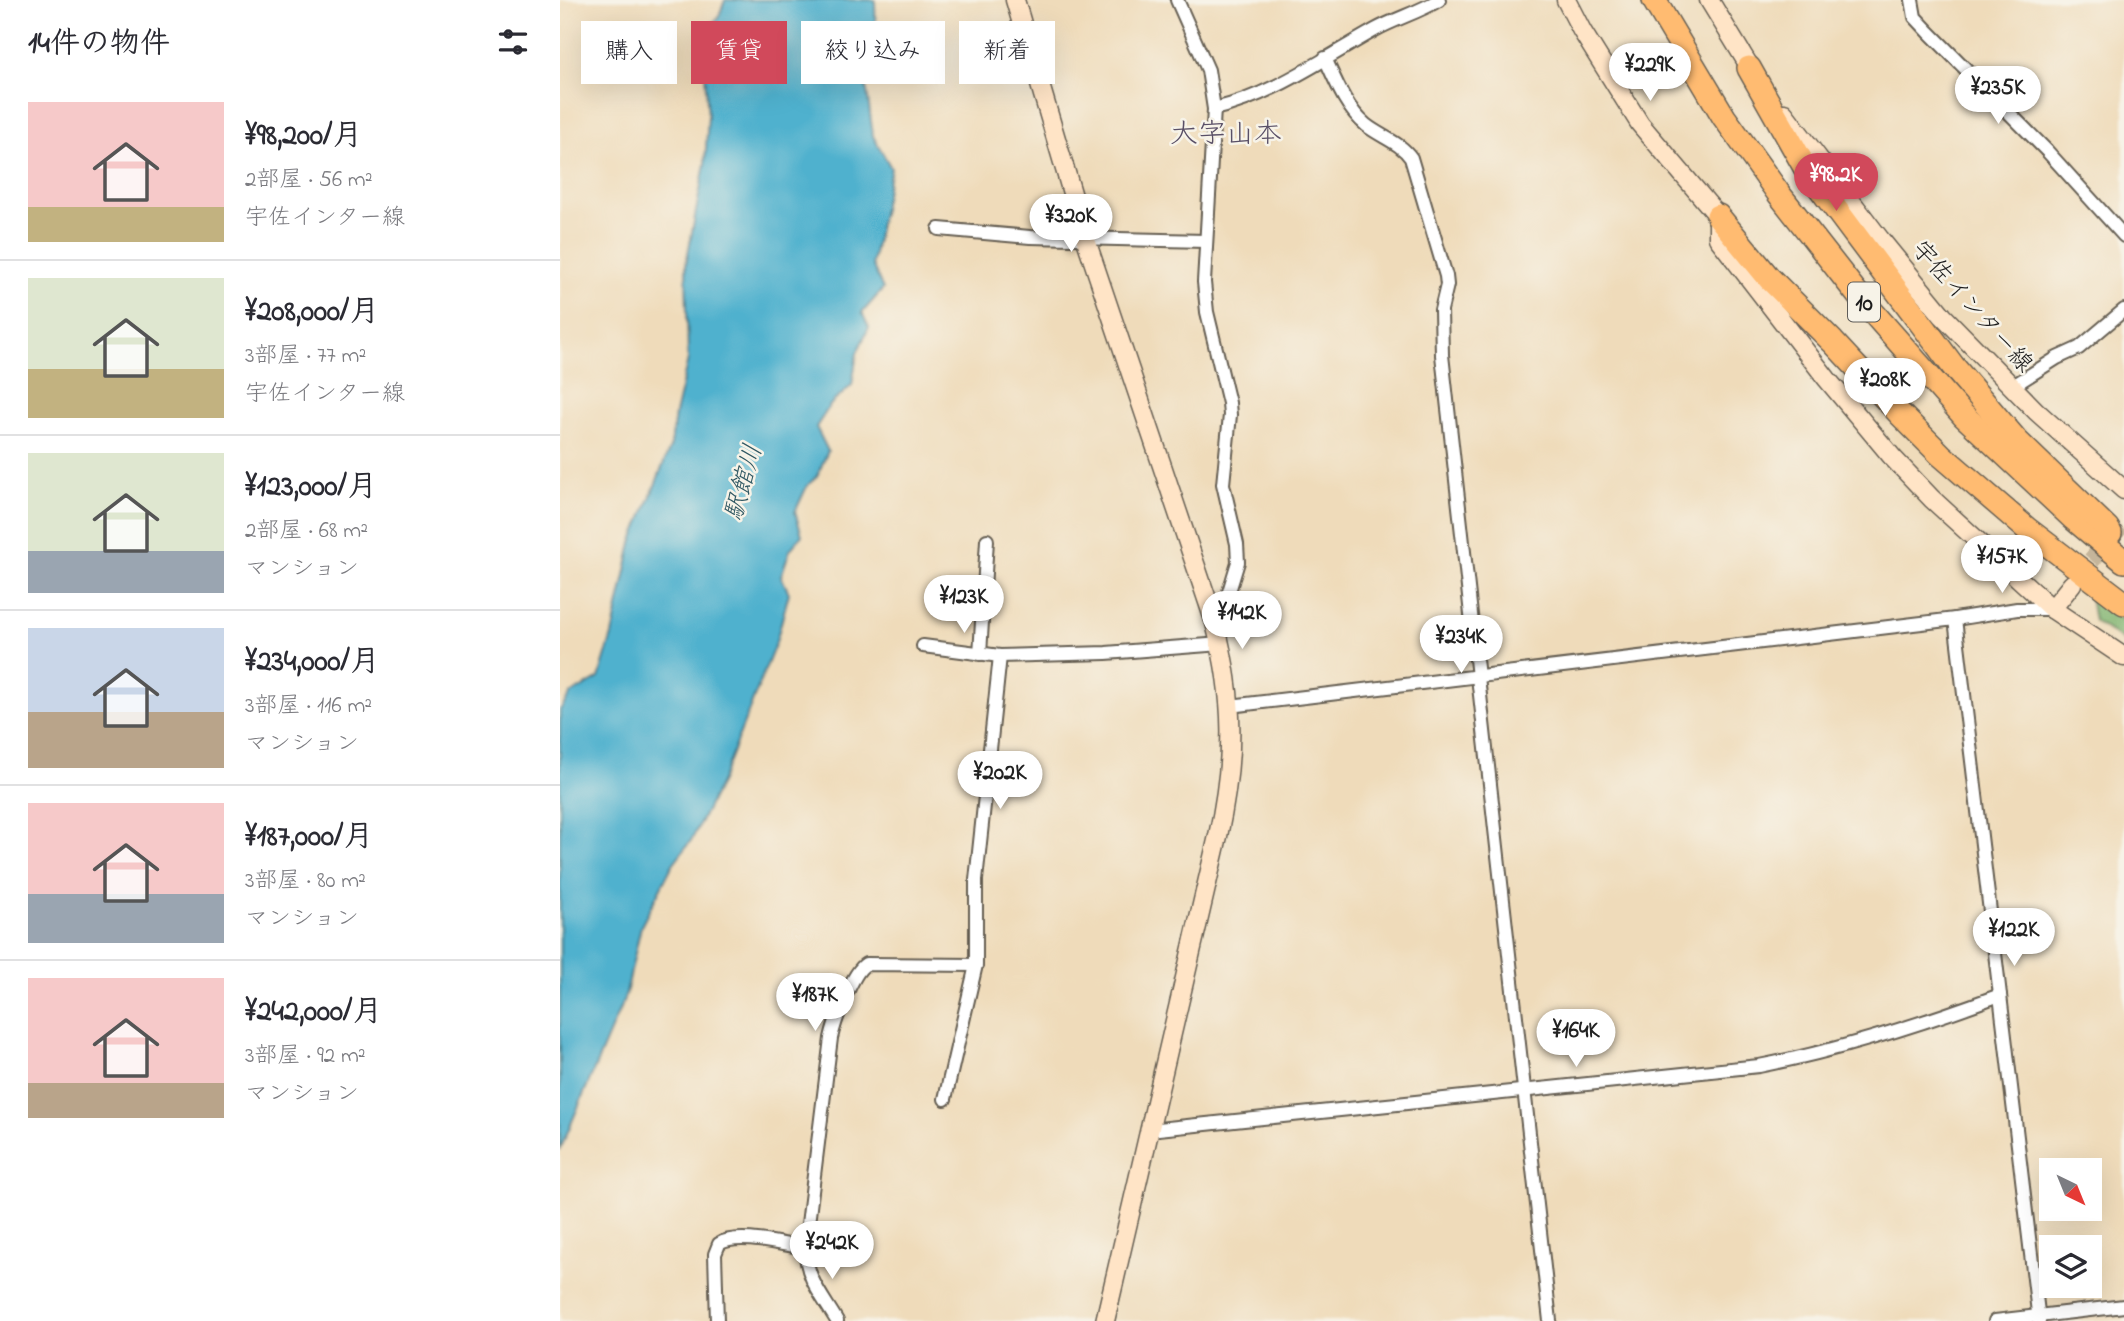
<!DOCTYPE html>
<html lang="ja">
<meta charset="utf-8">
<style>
:root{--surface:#fff;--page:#f7f7f7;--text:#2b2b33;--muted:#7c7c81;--line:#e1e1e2;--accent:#d1495b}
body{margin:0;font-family:"Indie Flower","Klee One",sans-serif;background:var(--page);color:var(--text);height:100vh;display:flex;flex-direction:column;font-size:26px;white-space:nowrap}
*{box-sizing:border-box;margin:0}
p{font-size:23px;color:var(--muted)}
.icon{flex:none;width:38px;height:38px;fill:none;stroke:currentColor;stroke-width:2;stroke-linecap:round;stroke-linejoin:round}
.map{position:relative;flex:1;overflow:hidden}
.panel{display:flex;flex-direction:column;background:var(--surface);width:560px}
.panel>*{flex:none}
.banner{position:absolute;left:21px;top:21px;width:665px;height:63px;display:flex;gap:14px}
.needle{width:46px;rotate:137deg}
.controls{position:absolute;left:1479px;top:1158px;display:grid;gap:14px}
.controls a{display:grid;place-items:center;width:63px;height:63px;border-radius:0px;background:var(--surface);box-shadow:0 7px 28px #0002;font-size:35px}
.price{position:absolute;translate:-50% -60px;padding:0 16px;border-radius:24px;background:#fff;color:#222;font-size:23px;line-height:46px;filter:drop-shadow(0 2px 4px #0008)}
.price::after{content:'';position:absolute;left:50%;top:42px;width:21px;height:16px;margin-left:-10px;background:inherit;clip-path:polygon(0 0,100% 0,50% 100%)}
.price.current{background:var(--accent);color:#fff}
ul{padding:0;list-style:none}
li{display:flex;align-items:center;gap:21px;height:175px;padding:0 28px}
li+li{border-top:2px solid var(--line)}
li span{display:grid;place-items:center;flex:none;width:196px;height:140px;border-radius:0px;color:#555}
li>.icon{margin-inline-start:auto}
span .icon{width:84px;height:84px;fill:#fffc;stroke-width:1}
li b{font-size:30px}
h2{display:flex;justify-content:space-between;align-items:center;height:84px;padding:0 28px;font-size:30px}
.chip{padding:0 24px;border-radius:0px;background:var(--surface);box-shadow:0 7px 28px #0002;font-size:24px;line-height:63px}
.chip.current{background:var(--accent);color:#fff}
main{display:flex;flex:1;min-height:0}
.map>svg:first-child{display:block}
.forest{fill:#80b36e;stroke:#4e6845;stroke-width:2}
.water{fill:#4fb1ce;stroke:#366675;stroke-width:2}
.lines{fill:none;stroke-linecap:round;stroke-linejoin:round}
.secondary-tunnel{stroke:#c5b59a;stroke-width:18;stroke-dasharray:18 9;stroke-linecap:butt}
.street-casing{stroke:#665f53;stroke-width:16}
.secondary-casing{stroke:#665f53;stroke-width:21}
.highway-casing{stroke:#665f53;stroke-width:26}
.street{stroke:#fff;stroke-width:12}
.secondary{stroke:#ffe4c6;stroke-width:18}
.highway{stroke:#ffbb71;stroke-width:23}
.labels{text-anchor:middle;stroke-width:5;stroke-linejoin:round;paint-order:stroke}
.shield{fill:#f7f3e8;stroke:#5e5c59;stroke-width:2}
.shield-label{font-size:23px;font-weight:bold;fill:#1c1c1c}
.street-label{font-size:24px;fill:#1c1c1c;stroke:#f7f3e8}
.water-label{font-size:26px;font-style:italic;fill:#305863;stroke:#f7f3e8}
.quarter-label{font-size:28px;fill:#5a5067;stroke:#f7f3e8}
</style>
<main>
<section class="panel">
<h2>14件の物件<svg class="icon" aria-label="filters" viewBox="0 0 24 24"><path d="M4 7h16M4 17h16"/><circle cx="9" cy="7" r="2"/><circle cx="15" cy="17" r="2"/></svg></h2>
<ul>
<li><span style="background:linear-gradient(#f6c9c9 75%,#c2b280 0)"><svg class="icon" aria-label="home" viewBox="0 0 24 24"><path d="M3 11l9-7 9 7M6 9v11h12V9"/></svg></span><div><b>¥98,200/月</b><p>2部屋 · 56 m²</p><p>宇佐インター線</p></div></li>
<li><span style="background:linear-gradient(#dfe7d0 65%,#c2b280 0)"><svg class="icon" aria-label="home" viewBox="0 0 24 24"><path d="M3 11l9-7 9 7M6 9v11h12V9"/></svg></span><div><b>¥208,000/月</b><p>3部屋 · 77 m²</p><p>宇佐インター線</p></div></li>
<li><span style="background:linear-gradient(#dfe7d0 70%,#9aa5b1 0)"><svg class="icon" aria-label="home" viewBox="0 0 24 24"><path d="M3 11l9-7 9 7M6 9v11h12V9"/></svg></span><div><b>¥123,000/月</b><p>2部屋 · 68 m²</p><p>マンション</p></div></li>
<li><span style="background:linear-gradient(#c9d6e8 60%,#b9a48a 0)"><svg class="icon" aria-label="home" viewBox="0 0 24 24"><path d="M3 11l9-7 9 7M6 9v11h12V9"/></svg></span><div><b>¥234,000/月</b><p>3部屋 · 116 m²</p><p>マンション</p></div></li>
<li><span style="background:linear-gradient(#f6c9c9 65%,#9aa5b1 0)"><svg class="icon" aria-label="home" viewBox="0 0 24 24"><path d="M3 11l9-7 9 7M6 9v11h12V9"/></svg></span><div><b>¥187,000/月</b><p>3部屋 · 80 m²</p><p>マンション</p></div></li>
<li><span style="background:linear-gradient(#f6c9c9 75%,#b9a48a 0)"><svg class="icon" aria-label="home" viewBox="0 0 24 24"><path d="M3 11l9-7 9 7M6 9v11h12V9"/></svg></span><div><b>¥242,000/月</b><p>3部屋 · 92 m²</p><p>マンション</p></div></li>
</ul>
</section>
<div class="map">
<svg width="1564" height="1321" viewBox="0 0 1564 1321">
<rect width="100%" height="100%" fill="#f7f3e8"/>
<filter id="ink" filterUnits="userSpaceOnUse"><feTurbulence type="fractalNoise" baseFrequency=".0143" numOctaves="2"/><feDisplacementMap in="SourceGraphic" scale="14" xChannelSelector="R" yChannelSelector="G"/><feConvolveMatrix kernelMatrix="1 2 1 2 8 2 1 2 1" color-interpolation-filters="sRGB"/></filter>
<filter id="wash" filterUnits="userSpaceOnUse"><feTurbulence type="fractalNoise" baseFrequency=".00686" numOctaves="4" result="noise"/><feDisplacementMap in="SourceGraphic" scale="28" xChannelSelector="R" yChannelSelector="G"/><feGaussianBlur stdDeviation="1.57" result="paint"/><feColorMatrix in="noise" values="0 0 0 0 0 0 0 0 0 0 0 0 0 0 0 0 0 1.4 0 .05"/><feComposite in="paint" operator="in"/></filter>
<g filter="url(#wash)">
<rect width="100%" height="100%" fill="#efdbba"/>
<path class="forest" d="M1530,598L1564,621V641L1534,621Z"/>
<path class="water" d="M165,0H315L316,44L299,61L307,91L313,136L331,168L312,264L323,289L302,313L309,327L297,353L292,385L271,404L256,427L268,451L257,476L247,486L235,512L242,535L230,550L221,576L229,593L216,642L161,781L132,839L113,864L81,926L66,994L0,1150V710L11,694L39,678L52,635L72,543L111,445L115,414L128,359L126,264L145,164L148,116L144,58L148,25L158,19Z"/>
</g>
<g filter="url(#ink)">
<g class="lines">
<path class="secondary-tunnel" d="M1514,581L1564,522"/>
<g class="street-casing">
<g id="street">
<path d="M617,0L648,70L654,109L644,282L647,312L669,403L670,415L663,484L677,544L678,562L657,631"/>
<path d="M1352,0L1355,17L1369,32L1487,151L1564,236"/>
<path d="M765,58C776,82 786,108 806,125C821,137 840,142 851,158L886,276L887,285L881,310L882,355L990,1321"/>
<path d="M654,109C711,96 763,59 815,30C835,19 859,12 879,0"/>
<path d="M379,229L470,237L646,241"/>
<path d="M1453,386L1497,358L1519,348L1564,310"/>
<path d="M1395,619L1479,1321"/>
<path d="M363,646L440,656L546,653L661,644"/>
<path d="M420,654L427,540"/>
<path d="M670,706L1395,619L1457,609H1492"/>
<path d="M385,1099L416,965V880L440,656"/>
<path d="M589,1130L1199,1066C1281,1050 1362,1024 1440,995"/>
<path d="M157,1321L155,1254L159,1244C177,1232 224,1245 245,1248"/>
<path d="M277,1321C261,1294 247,1280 245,1248L271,1038C275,1021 292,972 306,964L416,965"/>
<path d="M1435,1321L1564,1306"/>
</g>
</g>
<g class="secondary-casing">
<g id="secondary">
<path d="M455,0L525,237L655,623C675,701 675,757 658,836L545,1321"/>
<path d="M1006,0L1022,31L1080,124L1158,216V238L1267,379L1333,458L1372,499L1492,609L1564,657"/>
<path d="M1149,0L1196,77"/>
<path d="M1224,113L1320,239L1383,316L1476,411L1564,490"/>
<path d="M1492,609L1512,584"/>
</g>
</g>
<g class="highway-casing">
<g id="highway">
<path d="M1094,0L1164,117L1219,194L1302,300L1403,415L1514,519L1564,561"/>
<path d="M1189,68L1246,169L1393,366L1457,441L1547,528L1550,533"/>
<path d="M1158,216L1209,278L1273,342L1339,413L1381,455L1467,529L1564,603"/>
</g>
</g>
<use href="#street" class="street"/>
<use href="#secondary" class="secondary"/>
<use href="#highway" class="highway"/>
</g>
</g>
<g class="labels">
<rect class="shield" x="1288" y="282.5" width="32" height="39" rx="5"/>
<g class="shield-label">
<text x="1304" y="310">10</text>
</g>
<g class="street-label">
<text transform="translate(1413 306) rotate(48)" y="8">宇佐インター線</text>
</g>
<g class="water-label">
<text transform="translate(182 482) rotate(-74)" y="9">駅館川</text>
</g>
<g class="quarter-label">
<text x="666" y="142">大字山本</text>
</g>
</g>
</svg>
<div class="controls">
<a><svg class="needle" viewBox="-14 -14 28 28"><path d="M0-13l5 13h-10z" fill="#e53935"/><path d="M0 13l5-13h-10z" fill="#7c7c81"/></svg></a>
<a><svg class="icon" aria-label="layers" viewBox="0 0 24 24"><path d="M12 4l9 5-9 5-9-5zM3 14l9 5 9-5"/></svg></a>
</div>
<b class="price" style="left:1090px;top:103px">¥229K</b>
<b class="price" style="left:1438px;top:126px">¥235K</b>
<b class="price current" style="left:1276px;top:213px">¥98.2K</b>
<b class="price" style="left:511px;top:254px">¥320K</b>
<b class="price" style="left:1325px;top:418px">¥208K</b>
<b class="price" style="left:1442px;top:595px">¥157K</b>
<b class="price" style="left:404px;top:635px">¥123K</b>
<b class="price" style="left:682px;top:651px">¥142K</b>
<b class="price" style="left:901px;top:675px">¥234K</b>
<b class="price" style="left:440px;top:811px">¥202K</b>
<b class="price" style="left:1454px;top:968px">¥122K</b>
<b class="price" style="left:255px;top:1033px">¥187K</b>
<b class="price" style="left:1016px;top:1069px">¥164K</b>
<b class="price" style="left:272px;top:1281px">¥242K</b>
<div class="banner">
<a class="chip">購入</a>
<a class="chip current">賃貸</a>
<a class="chip">絞り込み</a>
<a class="chip">新着</a>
</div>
</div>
</main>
